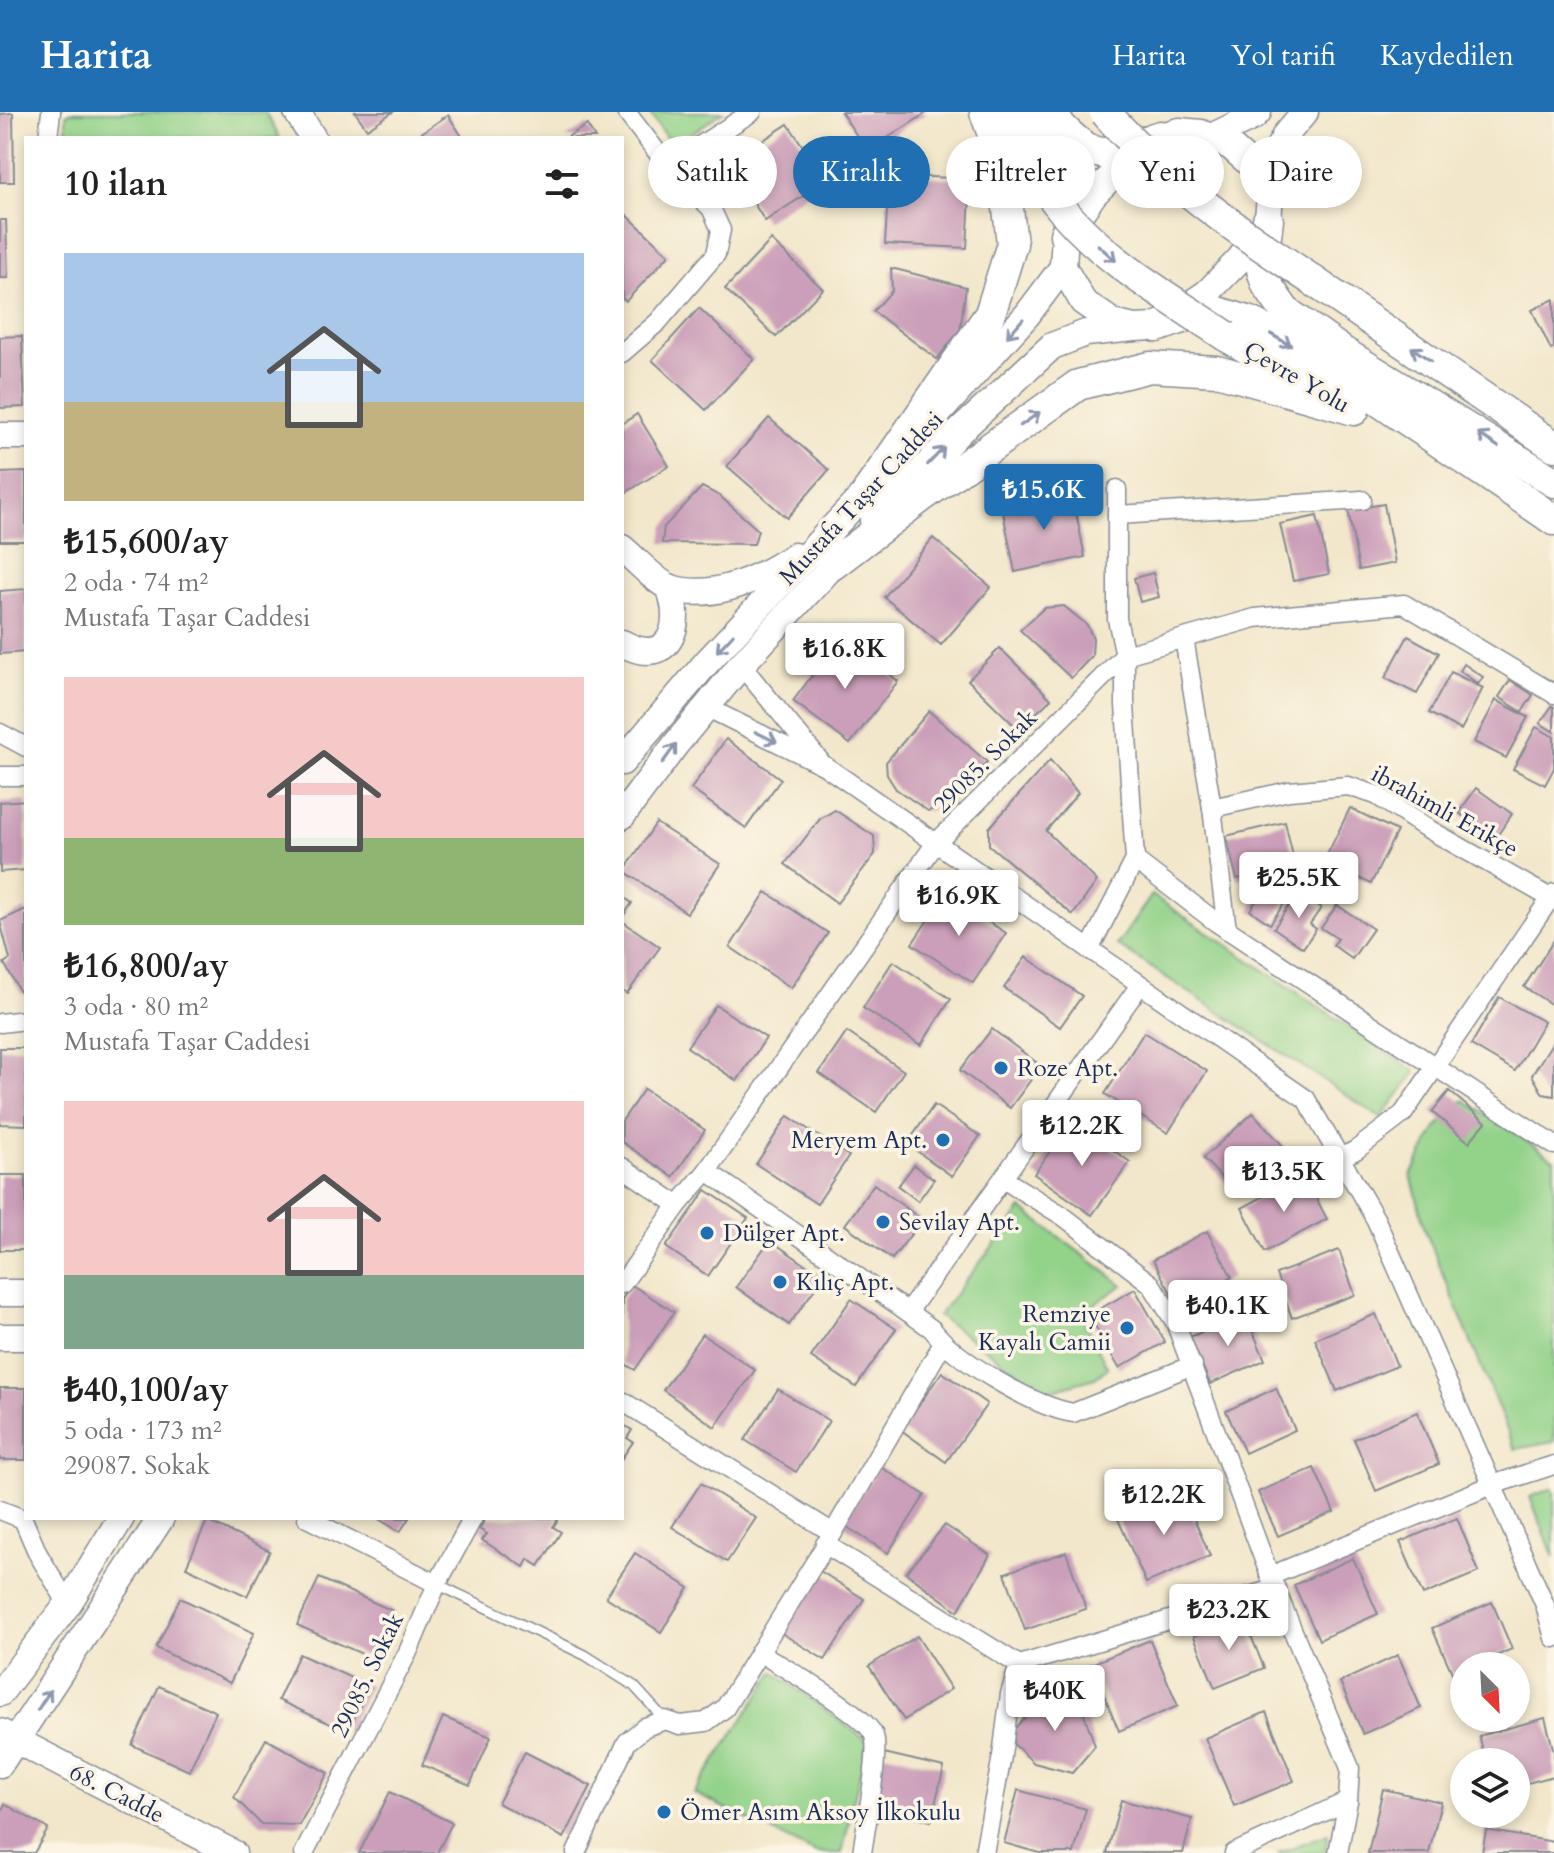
<!DOCTYPE html>
<html lang="tr">
<meta charset="utf-8">
<style>
:root{--surface:#fff;--page:#f6f6f6;--text:#222;--muted:#767676;--accent:#1f6fb2}
body{margin:0;font-family:Cardo,serif;background:var(--page);color:var(--text);height:100vh;display:flex;flex-direction:column;font-size:30px;white-space:nowrap}
*{box-sizing:border-box;margin:0}
p{font-size:26px;color:var(--muted)}
.icon{flex:none;width:44px;height:44px;fill:none;stroke:currentColor;stroke-width:2;stroke-linecap:round;stroke-linejoin:round}
.map{position:relative;flex:1;overflow:hidden}
.drawer{position:absolute;left:24px;top:24px;width:600px;height:1384px;display:flex;flex-direction:column;background:var(--surface);border-radius:0px;box-shadow:0 4px 12px #0003}
.drawer>*{flex:none}
.banner{position:absolute;left:648px;top:24px;width:760px;height:72px;display:flex;gap:16px}
.needle{width:52px;rotate:156deg}
.fabs{position:absolute;left:1450px;top:1540px;display:grid;gap:16px}
.fabs a{display:grid;place-items:center;width:80px;height:80px;border-radius:50%;background:var(--surface);box-shadow:0 4px 12px #0003;font-size:40px}
.price{position:absolute;translate:-50% -68px;padding:0 18px;border-radius:8px;background:#fff;color:#222;font-size:26px;line-height:52px;filter:drop-shadow(0 2px 4px #0008)}
.price::after{content:'';position:absolute;left:50%;top:48px;width:24px;height:18px;margin-left:-12px;background:inherit;clip-path:polygon(0 0,100% 0,50% 100%)}
.price.selected{background:var(--accent);color:#fff}
ul{padding:0;list-style:none}
li{display:grid;align-content:center;gap:16px;height:424px;padding:0 40px}
li span{display:grid;place-items:center;height:248px;border-radius:0px;color:#555}
li>.icon{margin-inline-start:auto}
span .icon{width:144px;height:144px;fill:#fffc;stroke-width:1}
li b{font-size:34px}
h2{display:flex;justify-content:space-between;align-items:center;height:96px;padding:0 40px;font-size:34px}
.pill{padding:0 28px;border-radius:36px;background:var(--surface);box-shadow:0 4px 12px #0003;font-size:28px;line-height:72px}
.pill.selected{background:var(--accent);color:#fff}
header{display:flex;align-items:center;gap:48px;box-sizing:border-box;height:112px;padding:0 40px;background:var(--accent);color:#fff}
header strong{font-size:38px}
nav{display:flex;gap:44px;margin-inline-start:auto;font-size:28px}
.map>svg:first-child{display:block}
.green{fill:#92d289;stroke:#568074;stroke-width:2}
.building{fill:#cb9fb9}
.lines{fill:none;stroke-linecap:round;stroke-linejoin:round}
.lane-casing{stroke:#868b94;stroke-width:12}
.street-casing{stroke:#868b94;stroke-width:21}
.secondary-casing{stroke:#868b94;stroke-width:29}
.primary-casing{stroke:#868b94;stroke-width:33}
.lane{stroke:#fff;stroke-width:9}
.street{stroke:#fff;stroke-width:18}
.secondary{stroke:#fff;stroke-width:26}
.primary{stroke:#fff;stroke-width:30}
.primary-bridge-casing{stroke:#868b94;stroke-width:33;stroke-linecap:butt}
.primary-bridge{stroke:#fff;stroke-width:30}
.oneway{stroke:#8d97ae}
.poi-dot{fill:#1f6fb2;stroke:#fcf5e5;stroke-width:3}
.labels{text-anchor:middle;stroke-width:7;stroke-linejoin:round;paint-order:stroke}
.street-label{font-size:24px;fill:#1b2f5e;stroke:#fcf5e5}
.poi-label{font-size:24px;fill:#1b2f5e;stroke:#fcf5e5;text-anchor:start}
</style>
<header>
<strong>Harita</strong>
<nav><a>Harita</a><a>Yol tarifi</a><a>Kaydedilen</a></nav>
</header>
<div class="map">
<svg width="1554" height="1741" viewBox="0 0 1554 1741">
<rect width="100%" height="100%" fill="#fcf5e5"/>
<filter id="ink" filterUnits="userSpaceOnUse"><feTurbulence type="fractalNoise" baseFrequency=".0125" numOctaves="2"/><feDisplacementMap in="SourceGraphic" scale="16" xChannelSelector="R" yChannelSelector="G"/><feConvolveMatrix kernelMatrix="1 2 1 2 8 2 1 2 1" color-interpolation-filters="sRGB"/></filter>
<filter id="wash" filterUnits="userSpaceOnUse"><feTurbulence type="fractalNoise" baseFrequency=".006" numOctaves="4" result="noise"/><feDisplacementMap in="SourceGraphic" scale="32" xChannelSelector="R" yChannelSelector="G"/><feGaussianBlur stdDeviation="1.8" result="paint"/><feColorMatrix in="noise" values="0 0 0 0 0 0 0 0 0 0 0 0 0 0 0 0 0 1.4 0 .05"/><feComposite in="paint" operator="in"/></filter>
<g filter="url(#wash)">
<rect width="100%" height="100%" fill="#f2e7cb"/>
<g class="green">
<path d="M71,0H265L280,26H66V2Z"/>
<path d="M649,0H723L672,34Z"/>
<path d="M1152,783L1416,960L1381,1006L1117,833Z"/>
<path d="M1464,988L1554,1047V1330L1515,1337L1425,1118L1411,1063L1436,1016Z"/>
<path d="M1022,1097L1123,1173L1080,1202L1108,1256L1095,1266L1046,1280L938,1204Z"/>
<path d="M1553,1376L1554,1380V1445L1530,1385Z"/>
<path d="M774,1560L867,1629L842,1741H816L694,1681Z"/>
<path d="M1328,1722L1325,1741H1277Z"/>
</g>
<g id="blocks">
<g class="building">
<path d="M355,0H393L367,17Z"/>
<path d="M841,0H928L867,39Z"/>
<path d="M13,1L14,70H0V2Z"/>
<path d="M448,3L463,26H414Z"/>
<path d="M788,12L826,69L765,109L728,51Z"/>
<path d="M587,13L595,26H566Z"/>
<path d="M889,63L971,67L967,136L885,132Z"/>
<path d="M627,103L669,143L626,189L622,186V108Z"/>
<path d="M0,108H6L8,166H0Z"/>
<path d="M771,128L823,177L776,225L725,177Z"/>
<path d="M891,156L966,175L960,218L937,247L873,199L892,179Z"/>
<path d="M1554,187V236L1551,238L1532,198Z"/>
<path d="M699,196L754,247L706,298L652,248Z"/>
<path d="M22,224L25,295L0,296V225Z"/>
<path d="M637,302L669,354L622,383V312Z"/>
<path d="M769,306L829,358L787,406L727,354Z"/>
<path d="M26,360V429H0V361Z"/>
<path d="M702,375L720,384L758,418L754,432L662,431L664,415Z"/>
<path d="M1072,380L1085,445L1015,460L1002,395Z"/>
<path d="M1384,392L1395,451L1359,458L1348,398Z"/>
<path d="M1317,404L1329,462L1293,469L1280,412Z"/>
<path d="M933,426L991,475L941,533L884,485Z"/>
<path d="M1153,461L1159,485L1140,490L1134,466Z"/>
<path d="M26,477V540L0,542V479Z"/>
<path d="M1064,494L1087,513L1093,526L1092,544L1071,566L1020,518L1044,496Z"/>
<path d="M1408,524L1439,541L1417,582L1385,566Z"/>
<path d="M840,526L898,569L850,632L793,589Z"/>
<path d="M1000,536L1051,587L1019,618L968,568Z"/>
<path d="M1464,552L1483,565L1478,572L1460,559Z"/>
<path d="M1451,560L1483,576L1461,618L1429,601Z"/>
<path d="M1510,568L1533,583L1522,600L1499,585Z"/>
<path d="M1496,588L1528,605L1506,646L1474,630Z"/>
<path d="M1552,594L1554,595V620L1540,611Z"/>
<path d="M929,599L987,650L948,694L928,699L896,677L887,663L886,650Z"/>
<path d="M1536,615L1554,625V656L1545,673L1513,657Z"/>
<path d="M726,627L781,667L746,716L691,677Z"/>
<path d="M1050,648L1078,681L1046,719L1097,769L1073,803L989,733V716Z"/>
<path d="M1476,676L1512,702L1495,727L1459,701Z"/>
<path d="M26,688V758L0,760V690Z"/>
<path d="M1350,696L1397,719L1371,772L1324,749Z"/>
<path d="M835,698L874,724L875,742L837,791L785,752L820,707Z"/>
<path d="M1285,710L1295,753L1237,767L1226,724Z"/>
<path d="M656,711L720,752L687,801L624,759Z"/>
<path d="M1272,766L1292,780L1270,812L1250,798Z"/>
<path d="M766,780L828,821L791,876L730,835Z"/>
<path d="M1298,780L1321,796L1310,812L1316,817L1303,836L1274,816Z"/>
<path d="M945,782L1006,821L973,871L912,832Z"/>
<path d="M622,784L632,791L622,806Z"/>
<path d="M1337,793L1373,817L1352,847L1333,833L1338,827L1321,816Z"/>
<path d="M26,797V880L21,882L4,851L10,847L0,809Z"/>
<path d="M622,809L660,835L627,882L622,879Z"/>
<path d="M1554,828V894L1524,875Z"/>
<path d="M1026,845L1082,884L1060,915L1004,876Z"/>
<path d="M893,849L951,887L921,933L863,896Z"/>
<path d="M1499,885L1544,910L1515,959L1471,933Z"/>
<path d="M716,893L766,926L737,969L687,935Z"/>
<path d="M992,917L1041,954L1010,996L960,958Z"/>
<path d="M847,920L904,959L876,1000L819,961Z"/>
<path d="M1144,920L1207,959L1168,1021L1105,982Z"/>
<path d="M1554,928V984L1543,982L1532,963Z"/>
<path d="M0,936H26V1013L0,1012Z"/>
<path d="M644,977L705,1018L673,1065L622,1030V1009Z"/>
<path d="M1449,979L1486,1010L1469,1030L1432,1000Z"/>
<path d="M934,993L980,1024L952,1064L907,1032Z"/>
<path d="M1253,1001L1285,1036L1236,1081L1203,1046Z"/>
<path d="M788,1004L849,1044L817,1092L756,1052Z"/>
<path d="M1072,1009L1130,1050L1092,1103L1034,1062Z"/>
<path d="M914,1053L934,1067L918,1089L898,1074Z"/>
<rect x="0" y="1063" width="26" height="75"/>
<path d="M1304,1063L1327,1107L1265,1140L1242,1096Z"/>
<path d="M874,1072L922,1108L892,1147L845,1113Z"/>
<path d="M706,1078L748,1106L708,1164L666,1135Z"/>
<path d="M1207,1119L1232,1165L1178,1194L1153,1148Z"/>
<path d="M770,1128L823,1165L789,1213L736,1175Z"/>
<path d="M1339,1138L1355,1183L1292,1206L1276,1162Z"/>
<path d="M632,1173L674,1200L635,1258L622,1250V1187Z"/>
<path d="M1135,1177L1165,1230L1119,1256L1089,1203Z"/>
<path d="M851,1187L896,1217L856,1275L811,1245Z"/>
<path d="M1245,1201L1265,1248L1210,1272L1190,1225Z"/>
<path d="M1376,1202L1397,1254L1337,1279L1315,1227Z"/>
<path d="M702,1222L755,1258L715,1315L663,1278Z"/>
<path d="M942,1260L987,1292L946,1350L901,1318Z"/>
<rect x="0" y="1276" width="26" height="72"/>
<path d="M1276,1276L1295,1318L1245,1341L1226,1299Z"/>
<path d="M778,1277L829,1309L796,1360L745,1328Z"/>
<path d="M1417,1300L1439,1352L1376,1379L1354,1327Z"/>
<path d="M622,1312L632,1318L627,1326L633,1330L622,1346Z"/>
<path d="M879,1354L925,1383L888,1441L842,1412Z"/>
<path d="M1314,1356L1334,1400L1278,1424L1258,1380Z"/>
<path d="M701,1371L756,1406L727,1450L672,1415Z"/>
<path d="M1182,1379L1210,1444L1146,1471L1118,1407Z"/>
<path d="M377,1406H409L400,1420Z"/>
<path d="M486,1406H559L553,1415L561,1420L539,1454L528,1447L524,1455L482,1428L487,1422L479,1417Z"/>
<path d="M1457,1406L1479,1460L1423,1483L1400,1430Z"/>
<path d="M207,1409L270,1439L247,1484L186,1455Z"/>
<path d="M945,1413L990,1443L958,1499L906,1461Z"/>
<path d="M1066,1440L1086,1497L1025,1518L1005,1461Z"/>
<path d="M635,1441L689,1476L661,1520L606,1485Z"/>
<path d="M1353,1446L1378,1502L1319,1528L1294,1473Z"/>
<path d="M817,1457L864,1487L825,1548L778,1519Z"/>
<path d="M319,1466L393,1499L371,1546L297,1513Z"/>
<path d="M180,1486L254,1521L230,1571L156,1536Z"/>
<path d="M1492,1490L1512,1537L1473,1554H1464V1558L1453,1563L1432,1516Z"/>
<path d="M1243,1504L1264,1556L1215,1576L1194,1524Z"/>
<path d="M917,1524L951,1577L904,1608L869,1554Z"/>
<path d="M1150,1528L1178,1594L1119,1619L1091,1552Z"/>
<path d="M299,1542L369,1574L348,1620L278,1588Z"/>
<path d="M1398,1543L1421,1596L1363,1622L1340,1570Z"/>
<path d="M1054,1571L1082,1596L1095,1634L1072,1661L1034,1651L1007,1626Z"/>
<path d="M159,1574L216,1600L189,1659L132,1633Z"/>
<path d="M1266,1600L1294,1669L1234,1694L1205,1626Z"/>
<path d="M443,1605L491,1625L470,1673L422,1653Z"/>
<path d="M1545,1606L1554,1640V1664L1516,1674V1650H1486L1479,1624Z"/>
<path d="M266,1627L328,1661L299,1713L261,1712L234,1685Z"/>
<path d="M525,1640L591,1674L564,1726L498,1691Z"/>
<path d="M884,1641L944,1655L931,1709L871,1694Z"/>
<path d="M1383,1677L1441,1690L1429,1741H1368Z"/>
<path d="M1018,1678L1086,1697L1074,1741H1039L1004,1731Z"/>
<path d="M390,1680L452,1711L437,1741H359Z"/>
<path d="M1121,1688L1192,1707L1183,1741H1107Z"/>
<path d="M5,1692L48,1717L34,1741H0V1702Z"/>
<path d="M1486,1718L1554,1730V1741H1482Z"/>
</g>
</g>
</g>
<g filter="url(#ink)">
<use href="#blocks" fill-opacity="0" stroke="#868b94" stroke-width="2"/>
<g class="lines">
<g class="lane-casing">
<path id="lane" d="M437,1472L585,1543L634,1574L665,1608"/>
</g>
<g class="street-casing">
<g id="street">
<path d="M48,26L51,0"/>
<path d="M668,54L752,0"/>
<path d="M622,241L658,210L716,142L721,118L711,96L675,63L626,0"/>
<path d="M1117,403L1362,388"/>
<path d="M1184,526L1212,696L1227,818"/>
<path d="M741,553L820,649"/>
<path d="M708,596L825,654L1306,987L1376,1108L1545,1493L1554,1526"/>
<path d="M0,621L26,635"/>
<path d="M0,664H26"/>
<path d="M1212,696L1289,679L1348,674L1376,683L1423,714L1554,788"/>
<path d="M1135,748L1216,810L1554,1033"/>
<path d="M1089,838L1135,748L1125,593V543L1117,507V377"/>
<path d="M0,911L26,908"/>
<path d="M1340,1046L1356,1038L1403,1002L1554,781"/>
<path d="M622,1055L678,1093"/>
<path d="M707,1059L932,1217C956,1249 1033,1294 1073,1301L1193,1253"/>
<path d="M1003,1067L1063,1104L1151,1172L1175,1210L1270,1464L1350,1656L1348,1689L1338,1741"/>
<path d="M622,1172L678,1093L707,1059L935,732L1125,543L1255,506L1404,492L1554,582"/>
<path d="M908,1200L1140,873"/>
<path d="M622,1289L833,1421"/>
<path d="M0,1398L23,1407L38,1442L68,1492"/>
<path d="M307,1406L437,1472"/>
<path d="M825,1432L1019,1553"/>
<path d="M1270,1464L1492,1373L1554,1353"/>
<path d="M759,1540C782,1555 867,1602 874,1624C880,1640 865,1719 862,1741"/>
<path d="M304,1741L408,1540L437,1472L473,1406"/>
<path d="M576,1741L627,1630L645,1615L665,1608L680,1613L706,1610L725,1596L833,1421L943,1231"/>
<path d="M984,1741L1002,1644L1010,1582L1019,1553L1276,1476"/>
<path d="M1234,1741L1348,1689"/>
</g>
</g>
<g class="secondary-casing">
<g id="secondary">
<path d="M297,0L313,26"/>
<path d="M1179,19L1201,21L1231,35L1256,57L1270,83L1268,108L1240,147L1207,181L1157,215L1134,216L1114,211L1083,190L1063,155L1065,123L1094,82L1121,55L1160,24Z"/>
<path d="M1211,25L1253,5L1258,0"/>
<path d="M1262,68L1286,22L1305,0"/>
<path d="M0,324H26"/>
<path d="M917,325L1027,203L1063,155"/>
<path d="M873,409L960,319L1052,234L1086,221L1134,216"/>
<path d="M622,436C634,446 657,471 671,476C713,489 759,467 794,444"/>
<path d="M622,531C669,557 685,514 669,475"/>
<path d="M622,650L707,550L883,362"/>
<path d="M622,704L676,632L741,553L847,438"/>
<path d="M0,1181H26"/>
<path d="M0,1225H26"/>
<path d="M0,1581L68,1492L121,1406"/>
<path d="M0,1620L233,1741"/>
<path d="M0,1652L161,1406"/>
</g>
</g>
<g class="primary-casing">
<g id="primary">
<path d="M1021,0C1036,21 1073,67 1073,93C1074,103 1068,114 1065,123"/>
<path d="M1048,0C1061,15 1083,41 1104,41C1119,41 1146,28 1160,24"/>
<path d="M1000,8L1053,86"/>
<path d="M1268,108L1262,158L1267,173L1285,199L1343,240L1554,370"/>
<path d="M1312,168L1554,334"/>
<path d="M1157,215L1208,197L1251,210L1335,259L1554,408"/>
<path d="M1226,224L1318,277"/>
<path d="M869,377L990,202L1012,132L1003,51L985,0"/>
<path d="M832,453L920,386L1078,273L1150,255L1217,259L1354,298"/>
</g>
</g>
<use href="#lane" class="lane"/>
<use href="#street" class="street"/>
<use href="#secondary" class="secondary"/>
<use href="#primary" class="primary"/>
<g class="primary-bridge-casing">
<g id="primary-bridge">
<path d="M1105,0C1165,69 1237,118 1312,168"/>
<path d="M1053,86C1097,145 1165,183 1226,224"/>
</g>
</g>
<use href="#primary-bridge" class="primary-bridge"/>
</g>
<defs><path id="oneway-shaft" d="M-6 0H5M1.5-3L5.5 0L1.5 3" fill="none" stroke-width="1.6" stroke-linecap="round" stroke-linejoin="round" transform="scale(2)"/></defs>
<g class="oneway">
<use href="#oneway-shaft" transform="translate(1107 141) rotate(42)"/>
<use href="#oneway-shaft" transform="translate(1015 216) rotate(131)"/>
<use href="#oneway-shaft" transform="translate(1281 228) rotate(30)"/>
<use href="#oneway-shaft" transform="translate(1421 242) rotate(-146)"/>
<use href="#oneway-shaft" transform="translate(1030 307) rotate(-35)"/>
<use href="#oneway-shaft" transform="translate(1488 328) rotate(-147)"/>
<use href="#oneway-shaft" transform="translate(936 344) rotate(-46)"/>
<use href="#oneway-shaft" transform="translate(725 531) rotate(133)"/>
<use href="#oneway-shaft" transform="translate(766 625) rotate(26)"/>
<use href="#oneway-shaft" transform="translate(669 642) rotate(-54)"/>
<use href="#oneway-shaft" transform="translate(44 1588) rotate(-57)"/>
</g>
</g>
<g class="poi-dot">
<circle cx="1001" cy="956" r="8"/>
<circle cx="943" cy="1028" r="8"/>
<circle cx="883" cy="1110" r="8"/>
<circle cx="707" cy="1121" r="8"/>
<circle cx="780" cy="1170" r="8"/>
<circle cx="1127" cy="1216" r="8"/>
<circle cx="664" cy="1700" r="8"/>
</g>
<g class="labels">
<g class="street-label">
<text transform="translate(1297 265) rotate(30)" y="8">Çevre Yolu</text>
<text transform="translate(861 386) rotate(-47)" y="8">Mustafa Taşar Caddesi</text>
<text transform="translate(985 649) rotate(-45)" y="8">29085. Sokak</text>
<text transform="translate(1445 699) rotate(29)" y="8">ibrahimli Erikçe</text>
<text transform="translate(367 1563) rotate(-64)" y="8">29085. Sokak</text>
<text transform="translate(117 1681) rotate(27)" y="8">68. Cadde</text>
</g>
<g class="poi-label">
<text x="1017" y="964">Roze Apt.</text>
<text x="927" y="1036" text-anchor="end">Meryem Apt.</text>
<text x="899" y="1118">Sevilay Apt.</text>
<text x="723" y="1129">Dülger Apt.</text>
<text x="796" y="1178">Kılıç Apt.</text>
<text x="1111" y="1210" text-anchor="end">Remziye<tspan x="1111" dy="28">Kayalı Camii</tspan></text>
<text x="680" y="1708">Ömer Asım Aksoy İlkokulu</text>
</g>
</g>
</svg>
<div class="fabs">
<a><svg class="needle" viewBox="-14 -14 28 28"><path d="M0-13l5 13h-10z" fill="#e53935"/><path d="M0 13l5-13h-10z" fill="#767676"/></svg></a>
<a><svg class="icon" aria-label="layers" viewBox="0 0 24 24"><path d="M12 4l9 5-9 5-9-5zM3 14l9 5 9-5"/></svg></a>
</div>
<b class="price selected" style="left:1044px;top:420px">₺15.6K</b>
<b class="price" style="left:845px;top:579px">₺16.8K</b>
<b class="price" style="left:1299px;top:808px">₺25.5K</b>
<b class="price" style="left:959px;top:826px">₺16.9K</b>
<b class="price" style="left:1082px;top:1056px">₺12.2K</b>
<b class="price" style="left:1284px;top:1102px">₺13.5K</b>
<b class="price" style="left:1228px;top:1236px">₺40.1K</b>
<b class="price" style="left:1164px;top:1425px">₺12.2K</b>
<b class="price" style="left:1229px;top:1540px">₺23.2K</b>
<b class="price" style="left:1055px;top:1621px">₺40K</b>
<div class="banner">
<a class="pill">Satılık</a>
<a class="pill selected">Kiralık</a>
<a class="pill">Filtreler</a>
<a class="pill">Yeni</a>
<a class="pill">Daire</a>
</div>
<section class="drawer">
<h2>10 ilan<svg class="icon" aria-label="filters" viewBox="0 0 24 24"><path d="M4 7h16M4 17h16"/><circle cx="9" cy="7" r="2"/><circle cx="15" cy="17" r="2"/></svg></h2>
<ul>
<li><span style="background:linear-gradient(#a9c7e8 60%,#c2b280 0)"><svg class="icon" aria-label="home" viewBox="0 0 24 24"><path d="M3 11l9-7 9 7M6 9v11h12V9"/></svg></span><div><b>₺15,600/ay</b><p>2 oda · 74 m²</p><p>Mustafa Taşar Caddesi</p></div></li>
<li><span style="background:linear-gradient(#f6c9c9 65%,#8fb573 0)"><svg class="icon" aria-label="home" viewBox="0 0 24 24"><path d="M3 11l9-7 9 7M6 9v11h12V9"/></svg></span><div><b>₺16,800/ay</b><p>3 oda · 80 m²</p><p>Mustafa Taşar Caddesi</p></div></li>
<li><span style="background:linear-gradient(#f6c9c9 70%,#7fa58c 0)"><svg class="icon" aria-label="home" viewBox="0 0 24 24"><path d="M3 11l9-7 9 7M6 9v11h12V9"/></svg></span><div><b>₺40,100/ay</b><p>5 oda · 173 m²</p><p>29087. Sokak</p></div></li>
</ul>
</section>
</div>
